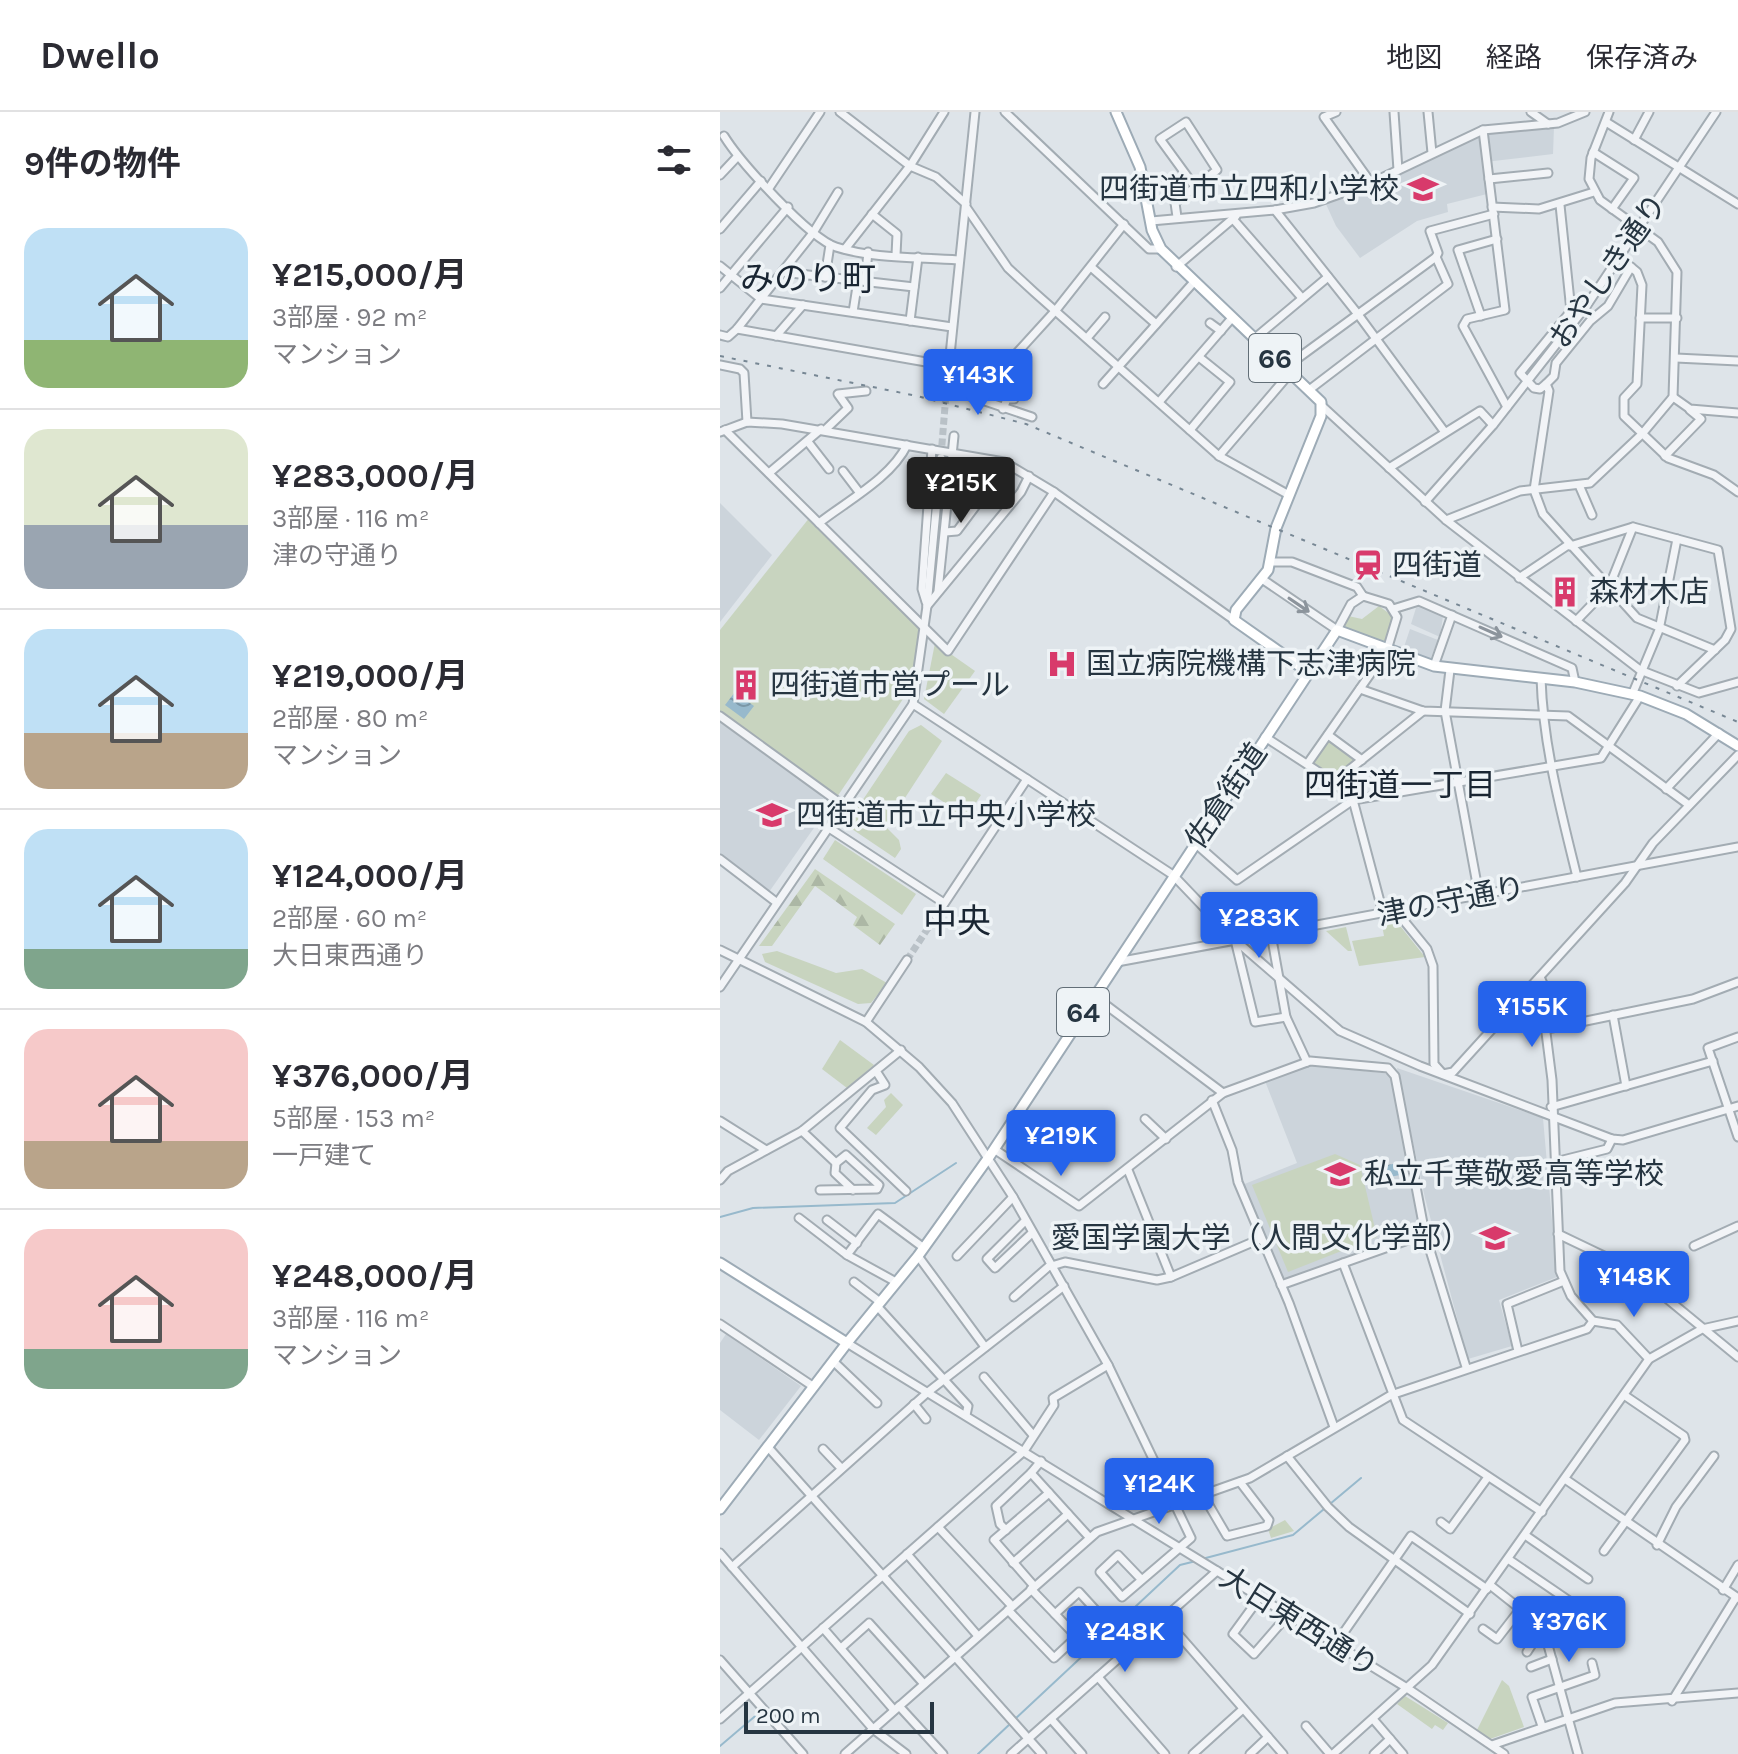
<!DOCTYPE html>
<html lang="ja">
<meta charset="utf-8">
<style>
:root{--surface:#fff;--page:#f2f2f3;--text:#2b2b33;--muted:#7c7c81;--line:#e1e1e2;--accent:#2563eb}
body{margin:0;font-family:Karla,"Noto Sans JP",sans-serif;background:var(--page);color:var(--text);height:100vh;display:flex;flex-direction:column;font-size:30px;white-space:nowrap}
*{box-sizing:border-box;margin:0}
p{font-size:26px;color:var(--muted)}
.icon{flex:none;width:44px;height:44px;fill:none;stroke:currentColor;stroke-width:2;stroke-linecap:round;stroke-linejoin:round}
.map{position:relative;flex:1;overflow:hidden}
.side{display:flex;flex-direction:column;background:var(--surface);width:720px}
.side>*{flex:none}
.scale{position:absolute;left:24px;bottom:20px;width:190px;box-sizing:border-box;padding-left:8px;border:4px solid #263541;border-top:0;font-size:22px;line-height:28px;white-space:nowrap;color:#263541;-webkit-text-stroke:6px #eef3f6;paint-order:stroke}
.price{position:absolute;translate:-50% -68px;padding:0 18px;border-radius:8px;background:var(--accent);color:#fff;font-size:26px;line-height:52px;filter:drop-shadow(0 2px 4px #0008)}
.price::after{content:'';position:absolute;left:50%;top:48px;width:24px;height:18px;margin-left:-12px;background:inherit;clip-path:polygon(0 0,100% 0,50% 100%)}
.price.active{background:#222;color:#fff}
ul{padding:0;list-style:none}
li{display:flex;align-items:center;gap:24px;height:200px;padding:0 24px}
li+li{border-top:2px solid var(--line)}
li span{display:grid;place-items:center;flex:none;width:224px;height:160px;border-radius:24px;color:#555}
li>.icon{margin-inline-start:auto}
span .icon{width:96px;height:96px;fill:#fffc;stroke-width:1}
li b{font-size:34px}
h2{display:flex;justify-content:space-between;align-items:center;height:96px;padding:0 24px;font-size:34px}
header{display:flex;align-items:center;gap:48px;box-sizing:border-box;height:112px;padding:0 40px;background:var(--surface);border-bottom:2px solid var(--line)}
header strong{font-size:38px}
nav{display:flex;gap:44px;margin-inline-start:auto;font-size:28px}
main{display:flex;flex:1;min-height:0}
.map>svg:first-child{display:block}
.built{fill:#ccd4db}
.green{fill:#c8d4bf}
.forest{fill:url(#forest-firs)}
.water{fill:url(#water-waves)}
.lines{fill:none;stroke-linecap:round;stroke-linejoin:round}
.stream{stroke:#97b9cc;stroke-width:2}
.minor-tunnel{stroke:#b9c1c7;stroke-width:7;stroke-dasharray:7 3.5;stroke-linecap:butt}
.minor-casing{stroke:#a3acb3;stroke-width:11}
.major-casing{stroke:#9dabb6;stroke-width:13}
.minor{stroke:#f2f4f7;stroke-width:7}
.major{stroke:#fff;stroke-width:9}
.rail{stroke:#778794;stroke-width:2;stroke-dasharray:4 8;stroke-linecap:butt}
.oneway{stroke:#8c949c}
.labels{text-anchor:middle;stroke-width:7;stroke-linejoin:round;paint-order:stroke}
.shield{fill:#eef3f6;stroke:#626e77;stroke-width:2}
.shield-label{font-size:28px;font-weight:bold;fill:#263541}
.poi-label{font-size:30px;fill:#263541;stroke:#eef3f6;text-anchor:start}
.street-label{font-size:30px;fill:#263541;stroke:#eef3f6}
.neighbourhood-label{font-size:32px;fill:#192532;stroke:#eef3f6}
.quarter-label{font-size:34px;fill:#192532;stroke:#eef3f6}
</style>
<header>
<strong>Dwello</strong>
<nav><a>地図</a><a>経路</a><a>保存済み</a></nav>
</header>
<main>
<section class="side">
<h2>9件の物件<svg class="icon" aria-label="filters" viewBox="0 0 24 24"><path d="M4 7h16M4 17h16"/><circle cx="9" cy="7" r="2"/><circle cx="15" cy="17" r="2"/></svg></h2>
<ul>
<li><span style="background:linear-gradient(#bfe0f5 70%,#8fb573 0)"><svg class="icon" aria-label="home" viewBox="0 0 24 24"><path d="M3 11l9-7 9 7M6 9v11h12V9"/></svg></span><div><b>¥215,000/月</b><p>3部屋 · 92 m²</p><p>マンション</p></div></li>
<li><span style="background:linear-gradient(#dfe7d0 60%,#9aa5b1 0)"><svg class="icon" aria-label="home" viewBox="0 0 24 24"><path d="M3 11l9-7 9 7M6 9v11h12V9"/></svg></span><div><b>¥283,000/月</b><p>3部屋 · 116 m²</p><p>津の守通り</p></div></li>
<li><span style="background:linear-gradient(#bfe0f5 65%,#b9a48a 0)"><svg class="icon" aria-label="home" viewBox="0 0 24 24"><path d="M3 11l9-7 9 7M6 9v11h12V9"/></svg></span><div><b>¥219,000/月</b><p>2部屋 · 80 m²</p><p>マンション</p></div></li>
<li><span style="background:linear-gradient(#bfe0f5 75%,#7fa58c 0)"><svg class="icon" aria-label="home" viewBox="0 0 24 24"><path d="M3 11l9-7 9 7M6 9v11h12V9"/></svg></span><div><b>¥124,000/月</b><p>2部屋 · 60 m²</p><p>大日東西通り</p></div></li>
<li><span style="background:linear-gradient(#f6c9c9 70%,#b9a48a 0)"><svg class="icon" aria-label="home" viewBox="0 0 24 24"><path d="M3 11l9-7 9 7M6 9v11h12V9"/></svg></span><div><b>¥376,000/月</b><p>5部屋 · 153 m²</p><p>一戸建て</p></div></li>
<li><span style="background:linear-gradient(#f6c9c9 75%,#7fa58c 0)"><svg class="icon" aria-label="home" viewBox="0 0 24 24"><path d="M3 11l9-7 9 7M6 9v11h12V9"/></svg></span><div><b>¥248,000/月</b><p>3部屋 · 116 m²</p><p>マンション</p></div></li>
</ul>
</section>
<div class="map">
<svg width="1018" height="1642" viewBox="0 0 1018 1642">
<defs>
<pattern id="forest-firs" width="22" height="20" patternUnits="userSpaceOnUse" patternTransform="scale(2)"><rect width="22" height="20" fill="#c8d4bf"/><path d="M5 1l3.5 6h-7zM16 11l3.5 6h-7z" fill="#acb7a5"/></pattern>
<pattern id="water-waves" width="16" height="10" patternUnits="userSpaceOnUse" patternTransform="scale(2)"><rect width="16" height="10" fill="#97b9cc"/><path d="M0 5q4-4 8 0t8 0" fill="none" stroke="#7b97a7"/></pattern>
</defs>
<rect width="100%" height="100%" fill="#dee4e9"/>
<g class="built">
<path d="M834,15L833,42L765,50L767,82L727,92L728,100L697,109L640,146L616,114L605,90L759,22Z"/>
<path d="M0,391L52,443L0,510Z"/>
<path d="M702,494L723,504L720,525L691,512L696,496Z"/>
<path d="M690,517L718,528L710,548L683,538Z"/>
<path d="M0,609L93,676L110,693L49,780L0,742Z"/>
<path d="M590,953L671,962L701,1118L564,1169L522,1073L577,1051L545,969Z"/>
<path d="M677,956L823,1006L837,1165L779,1188L792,1234L748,1247L705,1086Z"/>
<path d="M6,1222L81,1274L39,1328L0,1298V1231Z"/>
</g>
<g class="green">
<path d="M90,405L199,516L193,559L183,587L117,685L0,601V518Z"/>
<path d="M659,494L674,505L666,531L660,533L623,518L628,504L642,507Z"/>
<path d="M215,531L255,559L224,602L204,587Z"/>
<path d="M201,613L222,629L166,715L179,728L181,737L175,746L126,713L189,619Z"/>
<path d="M609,626L639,645L612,664L594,651Z"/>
<path d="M226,661L261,683L242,712L230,704L233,696L211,682Z"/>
<path d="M115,728L196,782L182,803L103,747Z"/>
<path d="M677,810L705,845L639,854L632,829L664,824L662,813Z"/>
<path d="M626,815L632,839H628L606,819Z"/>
<path d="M57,839L116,861L142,857L167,871L151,891L138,892L45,850L42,842Z"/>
<path d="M120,928L154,953L127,976L102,957Z"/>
<path d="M171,981L183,993L156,1023L147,1016L166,995L164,988Z"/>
<path d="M615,1042L640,1053L657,1125L568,1160L532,1073Z"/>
<path d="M565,1408L574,1419L551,1426L548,1417Z"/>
<path d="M782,1568L789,1574L804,1615L770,1627L757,1618Z"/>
<path d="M685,1584L728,1611L723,1618L715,1613L712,1617L677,1592Z"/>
</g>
<path class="forest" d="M95,757L175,812L160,833L133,813L137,805L95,774L52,834H39Z"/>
<g class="water">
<path d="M15,580L34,594L24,607L5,593Z"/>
<path d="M678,1051L680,1063L659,1067L656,1055Z"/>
</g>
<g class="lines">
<g class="stream">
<path d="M0,1105L33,1096L175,1091L236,1051"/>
<path d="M482,1447L573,1423L641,1366"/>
<path d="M295,1607L460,1453L476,1449"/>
<path d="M0,1634L40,1600"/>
<path d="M258,1642L291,1611"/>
</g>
<g class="minor-tunnel">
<path d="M221,344L226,282"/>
<path d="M187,848L216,804"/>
</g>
<g class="minor-casing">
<g id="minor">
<path d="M120,0L190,54L216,65L246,92"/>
<path d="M285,0L429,137H441"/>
<path d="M616,0L604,5L651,71"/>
<path d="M674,0L678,58"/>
<path d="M708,0L712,41"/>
<path d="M811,0L828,12"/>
<path d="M886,10L1018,92"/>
<path d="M763,18L785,198L747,207L743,214L787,295"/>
<path d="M4,24C20,50 89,126 116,135C153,147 200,145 238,148"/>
<path d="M914,28L929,0"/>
<path d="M873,40L914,66L892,97"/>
<path d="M0,63L17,45"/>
<path d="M769,67L828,61"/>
<path d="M49,76L100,0"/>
<path d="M840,93L851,199L800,261L814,276L820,277L826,272L829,279L814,378L823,402L917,506L995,538"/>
<path d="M246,95L288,156L314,180L499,344L569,383"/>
<path d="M772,95L819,97L874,80"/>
<path d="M555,98L637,201L724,319"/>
<path d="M152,102L177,122L176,143"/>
<path d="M457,105L455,91L497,58L466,10L440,27L475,75"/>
<path d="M513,107L582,186"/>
<path d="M431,109L555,98L594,91L651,71L763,18L838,11L865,0"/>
<path d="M0,117L41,69"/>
<path d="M125,137L190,54L224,0"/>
<path d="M900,146L917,160L922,173L917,272L904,286V304L948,346L994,363L1018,380"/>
<path d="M0,154L41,187L232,215"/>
<path d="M371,155L436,212"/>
<path d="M456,155L516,104"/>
<path d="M62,160L194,175"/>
<path d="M105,165L110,133"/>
<path d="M145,169L148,140"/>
<path d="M0,176L68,95"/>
<path d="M133,200L138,168"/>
<path d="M761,204L738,138L777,127"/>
<path d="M920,206H957"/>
<path d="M190,209L198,145"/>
<path d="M490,211L501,219"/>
<path d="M17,217L229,254"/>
<path d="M0,223L8,225L17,217L93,121L118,80"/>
<path d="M56,224L83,193"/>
<path d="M367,226L385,205"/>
<path d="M534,227L608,165"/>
<path d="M956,246L1018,249"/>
<path d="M0,253L20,257L24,261L27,310"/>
<path d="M566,255L716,145L718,141L710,119L774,102"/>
<path d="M228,265L244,282L312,305"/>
<path d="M383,272L473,171"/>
<path d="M826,272L834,264L836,251L870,209L888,194L911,155"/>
<path d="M589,278L728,172L716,145"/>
<path d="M226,282L255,0"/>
<path d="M953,285L970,297L1018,301"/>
<path d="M255,287L336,198L404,112"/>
<path d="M439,290L512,206"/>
<path d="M602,294L726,408L920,558L979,581L1018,570"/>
<path d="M283,297L287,287H294"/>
<path d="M5,318L228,539L334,380"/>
<path d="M105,318L128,296L118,282L146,279"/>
<path d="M470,318L510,270L479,245"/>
<path d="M0,320L27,310L62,312L284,350L334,380L514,508"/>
<path d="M88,330L109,357"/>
<path d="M499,344L571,260"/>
<path d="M945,344L981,307L970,298"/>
<path d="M669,356L760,299L773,313"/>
<path d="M123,359L139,380"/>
<path d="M49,361L101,317"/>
<path d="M859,373L872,403"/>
<path d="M705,390L773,313L867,193L996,0"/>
<path d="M726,408L800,379L870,371L922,322L953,285L957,160L938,130L880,88L869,67L871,46L889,0"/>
<path d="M99,411C127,389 171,366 187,333"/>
<path d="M225,420L237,419L287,352"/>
<path d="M850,434L913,415L998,438L1011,517L1005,528L957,574"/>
<path d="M550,450H572L637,475L643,484"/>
<path d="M799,466L848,433"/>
<path d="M542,467L617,518L631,492L643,484L669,492L677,505L667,538L588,651"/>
<path d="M218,479L234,324"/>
<path d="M206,490L202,477L212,337"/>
<path d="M207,494L301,380L309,364"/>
<path d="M673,497L699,489L852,556L855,570"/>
<path d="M856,509L889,475L913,415"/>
<path d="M714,554L732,503"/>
<path d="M730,558L725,599L759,783"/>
<path d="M821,566C823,634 841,699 857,765"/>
<path d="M640,577L703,599L848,604L969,693"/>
<path d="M912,583L939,518L957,427"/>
<path d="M193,592L453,763L515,828L620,919L700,954L892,1027L903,1028L1018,994"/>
<path d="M0,604L124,694"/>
<path d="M608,623L642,648"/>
<path d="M545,625L614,670L633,688L663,801"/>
<path d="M614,670L703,599"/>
<path d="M946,677L999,621"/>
<path d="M109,716L224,791"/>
<path d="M475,731L517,768L633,688L881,646L920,584"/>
<path d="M0,747L56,790"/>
<path d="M676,799L707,837L713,854L714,952L723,962L733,960L905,771L933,731L1018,643"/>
<path d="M216,804L307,667"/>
<path d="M551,822L566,905L587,950"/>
<path d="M515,828L535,910L566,905"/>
<path d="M0,838L146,910L199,955L232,991L293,1085L388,1253L471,1426L402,1485L380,1460L398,1443L421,1467"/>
<path d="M397,850L1018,735"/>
<path d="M820,865L824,874V905L832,968L840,1159L851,1184L873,1209L897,1213L929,1247"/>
<path d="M0,875L193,592L207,494L221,346"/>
<path d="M374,884L503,981"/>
<path d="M893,903L906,974"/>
<path d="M146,910L187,848"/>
<path d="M827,917L973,887L1018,870"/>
<path d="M1018,925L988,936L1018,1025"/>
<path d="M156,959L165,973L152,978L120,1016L186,1079"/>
<path d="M492,988L512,1038L518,1070L569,1191L614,1315"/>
<path d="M831,995L993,949"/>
<path d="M425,1007L446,1027"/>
<path d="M0,1009L46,1038"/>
<path d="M82,1019L116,1051"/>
<path d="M274,1037L359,1094L503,981L590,949L668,956L675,964L705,1122L746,1255"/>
<path d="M835,1050L887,1037L892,1027"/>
<path d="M408,1058L451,1165L540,1127"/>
<path d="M0,1068L8,1059L82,1019L181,938"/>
<path d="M100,1078L157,1077L159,1073L126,1043L116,1051L115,1061L133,1078"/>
<path d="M79,1106L127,1143"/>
<path d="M107,1108L137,1131"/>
<path d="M305,1109L267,1147L275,1156L312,1121"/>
<path d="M838,1122L911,1157L1018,1245"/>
<path d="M974,1134L1018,1114"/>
<path d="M198,1144L265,1235"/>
<path d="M237,1144L293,1085"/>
<path d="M623,1151L683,1308L822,1400"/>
<path d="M134,1170L160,1190"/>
<path d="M176,1170L127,1143L158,1102L204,1136"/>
<path d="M561,1173L705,1122"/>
<path d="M294,1185L328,1155L345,1150L437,1168L451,1165"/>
<path d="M157,1194L248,1294L246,1303"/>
<path d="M0,1212L94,1275"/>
<path d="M127,1231L687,1576L784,1642"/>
<path d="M798,1239L787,1192L844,1169"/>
<path d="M113,1249L157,1291"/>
<path d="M264,1265L313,1323"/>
<path d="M194,1292L206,1307"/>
<path d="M47,1334L322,1642"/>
<path d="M103,1337L121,1356"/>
<path d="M567,1344L608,1395L629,1415L750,1502"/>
<path d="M321,1349L311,1361L369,1425"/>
<path d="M845,1367L1018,1486"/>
<path d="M483,1383L507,1424L547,1414L549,1408L520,1370"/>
<path d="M721,1410L730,1417L768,1365"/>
<path d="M218,1415L292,1494"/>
<path d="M286,1418L280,1412L276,1394L311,1361"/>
<path d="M805,1423L868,1467"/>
<path d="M937,1433L956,1395L994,1344"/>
<path d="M884,1439L965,1328L964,1324L904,1283"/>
<path d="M0,1441L153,1617L186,1642"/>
<path d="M187,1442L258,1524"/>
<path d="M788,1447L877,1508"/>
<path d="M293,1451L348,1402"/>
<path d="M12,1455L208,1280L344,1174"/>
<path d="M770,1473L823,1515L858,1642"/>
<path d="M314,1474L274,1428L329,1381"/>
<path d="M311,1477L357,1525"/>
<path d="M1003,1478L1018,1453"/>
<path d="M540,1485L513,1522L534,1542L568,1503"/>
<path d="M288,1498L334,1546L380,1503L359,1480L335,1502"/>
<path d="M444,1506L563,1642"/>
<path d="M103,1516L174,1598"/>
<path d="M763,1517L777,1527L801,1496"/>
<path d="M615,1533L691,1424L767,1477"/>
<path d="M121,1536L149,1511L204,1572"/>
<path d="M807,1540L823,1515"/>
<path d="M0,1548L83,1642"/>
<path d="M811,1555L832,1547"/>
<path d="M378,1565L445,1642"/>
<path d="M952,1589L1016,1485"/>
<path d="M179,1594L223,1642"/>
<path d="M0,1607L304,1339L334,1293L333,1286L388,1253"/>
<path d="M331,1607L362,1642"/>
<path d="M653,1607L683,1642"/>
<path d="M586,1614L610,1642"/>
<path d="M822,1614L812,1585L875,1563L872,1551"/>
<path d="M772,1633L895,1591L1018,1581"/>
<path d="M125,1642L377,1420L530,1366L671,1283L867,1217L873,1209"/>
<path d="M291,1642L497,1459"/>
<path d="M473,1642L523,1597"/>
<path d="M530,1642L548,1625"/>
<path d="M613,1642L712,1553L929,1247L982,1217L1018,1209"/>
<path d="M654,1642L670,1627"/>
</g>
</g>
<g class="major-casing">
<g id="major">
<path d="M396,0L420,55L432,118L441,137L601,290V304L556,416L548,458L516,498L514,508L588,560"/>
<path d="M0,1151L127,1231"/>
<path d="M0,1397L127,1231L198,1144L269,1045L617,518L714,554L855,570L920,584L966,602L1018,634"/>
</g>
</g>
<use href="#minor" class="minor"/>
<use href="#major" class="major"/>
<path class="rail" d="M0,244L197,284L306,312L1018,610"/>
</g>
<defs><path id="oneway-shaft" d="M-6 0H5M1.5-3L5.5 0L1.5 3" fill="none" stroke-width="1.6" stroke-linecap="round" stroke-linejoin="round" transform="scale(2)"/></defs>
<g class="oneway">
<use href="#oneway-shaft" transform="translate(579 493) rotate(34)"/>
<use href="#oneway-shaft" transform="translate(771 520) rotate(24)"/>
</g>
<defs>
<g id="school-bare" transform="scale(2.4)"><path d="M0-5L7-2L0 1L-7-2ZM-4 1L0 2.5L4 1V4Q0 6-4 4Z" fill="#d83a6b" stroke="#eef3f6" stroke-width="2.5" paint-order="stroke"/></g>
<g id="station-bare" transform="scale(2.4)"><path d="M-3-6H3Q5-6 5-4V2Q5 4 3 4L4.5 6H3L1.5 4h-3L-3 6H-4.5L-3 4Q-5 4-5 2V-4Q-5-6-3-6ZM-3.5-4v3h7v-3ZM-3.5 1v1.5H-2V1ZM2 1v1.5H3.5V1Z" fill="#d83a6b" stroke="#eef3f6" stroke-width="2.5" paint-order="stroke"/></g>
<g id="building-bare" transform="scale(2.4)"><path d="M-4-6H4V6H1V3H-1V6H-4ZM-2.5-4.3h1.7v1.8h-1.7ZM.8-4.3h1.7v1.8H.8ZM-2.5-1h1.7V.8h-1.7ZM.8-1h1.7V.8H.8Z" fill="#d83a6b" stroke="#eef3f6" stroke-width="2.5" paint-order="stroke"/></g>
<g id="hospital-bare" transform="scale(2.4)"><path d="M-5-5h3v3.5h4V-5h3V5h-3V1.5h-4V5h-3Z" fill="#d83a6b" stroke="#eef3f6" stroke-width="2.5" paint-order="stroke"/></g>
<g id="university-bare" transform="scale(2.4)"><path d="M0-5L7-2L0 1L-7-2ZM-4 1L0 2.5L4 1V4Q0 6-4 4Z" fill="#d83a6b" stroke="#eef3f6" stroke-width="2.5" paint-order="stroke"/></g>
</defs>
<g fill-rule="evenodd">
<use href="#school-bare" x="703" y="77"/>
<use href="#station-bare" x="648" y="453"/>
<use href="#building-bare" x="845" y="480"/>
<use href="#hospital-bare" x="342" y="552"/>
<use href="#building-bare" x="26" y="573"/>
<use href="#school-bare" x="52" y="703"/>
<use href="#school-bare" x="620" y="1062"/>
<use href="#university-bare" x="775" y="1126"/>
</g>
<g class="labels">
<g class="shield">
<rect x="529" y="222" width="52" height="48" rx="6"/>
<rect x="337" y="876" width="52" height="48" rx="6"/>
</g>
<g class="shield-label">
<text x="555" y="256">66</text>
<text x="363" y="910">64</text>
</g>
<g class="poi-label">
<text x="679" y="87" text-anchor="end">四街道市立四和小学校</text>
<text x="672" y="463">四街道</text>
<text x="869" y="490">森材木店</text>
<text x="366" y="562">国立病院機構下志津病院</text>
<text x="50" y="583">四街道市営プール</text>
<text x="76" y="713">四街道市立中央小学校</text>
<text x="644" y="1072">私立千葉敬愛高等学校</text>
<text x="751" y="1136" text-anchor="end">愛国学園大学（人間文化学部）</text>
</g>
<g class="street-label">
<text transform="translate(888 159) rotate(-55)" y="10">おやしき通り</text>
<text transform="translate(506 684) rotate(-56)" y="10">佐倉街道</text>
<text transform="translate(731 789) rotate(-11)" y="10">津の守通り</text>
<text transform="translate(579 1510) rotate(32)" y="10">大日東西通り</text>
</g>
<g class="neighbourhood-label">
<text x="680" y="684">四街道一丁目</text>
</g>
<g class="quarter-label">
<text x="88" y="178">みのり町</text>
<text x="237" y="821">中央</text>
</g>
</g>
</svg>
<div class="scale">200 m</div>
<b class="price" style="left:258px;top:305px">¥143K</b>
<b class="price active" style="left:241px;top:413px">¥215K</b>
<b class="price" style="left:539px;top:848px">¥283K</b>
<b class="price" style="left:812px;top:937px">¥155K</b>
<b class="price" style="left:341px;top:1066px">¥219K</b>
<b class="price" style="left:914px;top:1207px">¥148K</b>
<b class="price" style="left:439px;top:1414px">¥124K</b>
<b class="price" style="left:849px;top:1552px">¥376K</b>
<b class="price" style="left:405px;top:1562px">¥248K</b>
</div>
</main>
